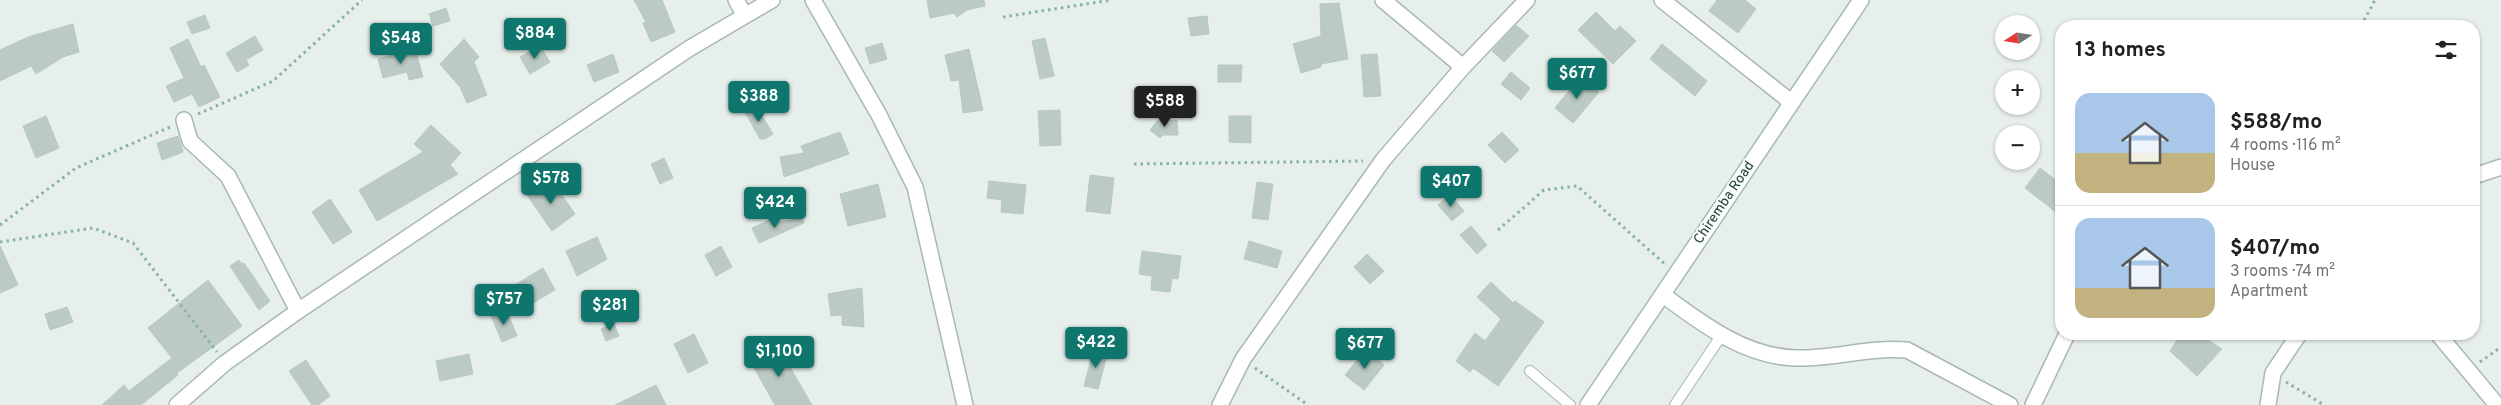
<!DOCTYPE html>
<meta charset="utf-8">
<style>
:root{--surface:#fff;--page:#f2f2f2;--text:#202124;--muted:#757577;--line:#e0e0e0;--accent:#0f766e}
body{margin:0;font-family:Overpass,sans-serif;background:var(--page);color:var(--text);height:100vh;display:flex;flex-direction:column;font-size:19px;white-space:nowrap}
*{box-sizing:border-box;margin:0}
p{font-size:16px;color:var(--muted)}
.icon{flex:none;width:28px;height:28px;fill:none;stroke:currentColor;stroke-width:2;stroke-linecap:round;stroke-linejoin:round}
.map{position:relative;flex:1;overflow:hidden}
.details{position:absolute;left:2055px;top:20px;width:425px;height:320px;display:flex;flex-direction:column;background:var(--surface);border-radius:20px;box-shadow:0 1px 4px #0004}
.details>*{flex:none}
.needle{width:32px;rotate:258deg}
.tools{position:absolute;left:1995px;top:15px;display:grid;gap:10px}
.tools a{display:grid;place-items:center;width:45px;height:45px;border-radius:50%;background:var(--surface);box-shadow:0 1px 4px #0004;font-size:25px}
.price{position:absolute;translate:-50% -42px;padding:0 11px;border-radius:5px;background:var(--accent);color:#fff;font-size:16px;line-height:32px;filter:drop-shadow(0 1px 2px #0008)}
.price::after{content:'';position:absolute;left:50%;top:30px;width:15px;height:11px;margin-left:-8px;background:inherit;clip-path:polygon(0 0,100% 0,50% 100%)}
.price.active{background:#222;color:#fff}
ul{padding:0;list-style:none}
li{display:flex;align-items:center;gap:15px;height:125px;padding:0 20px}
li+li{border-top:1px solid var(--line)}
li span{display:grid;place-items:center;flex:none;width:140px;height:100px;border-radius:15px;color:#555}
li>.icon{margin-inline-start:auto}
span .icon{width:60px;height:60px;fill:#fffc;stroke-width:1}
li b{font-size:21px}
h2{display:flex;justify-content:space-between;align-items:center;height:60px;padding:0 20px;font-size:21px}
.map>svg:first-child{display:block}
.building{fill:#bbcac4;stroke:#b8c9c2}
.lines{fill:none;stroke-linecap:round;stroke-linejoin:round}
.service-casing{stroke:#a8b8b2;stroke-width:12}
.minor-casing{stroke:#a8b8b2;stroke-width:18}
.secondary-casing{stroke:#a4bbb3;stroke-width:18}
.path{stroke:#86b3a5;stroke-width:3;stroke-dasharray:2.5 4;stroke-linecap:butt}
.service{stroke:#fff;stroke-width:10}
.minor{stroke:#fff;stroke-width:15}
.secondary{stroke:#fff;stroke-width:15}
.labels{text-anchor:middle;stroke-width:4;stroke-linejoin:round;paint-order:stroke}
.street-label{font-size:14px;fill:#24423a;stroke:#f7fbf9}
</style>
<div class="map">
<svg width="2501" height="405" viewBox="0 0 2501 405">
<rect width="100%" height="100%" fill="#e6efeb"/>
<g class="building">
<path d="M634,0H662L675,32L651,42L643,23L646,22Z"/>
<path d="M927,0H984L985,6L967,10L957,17L954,13L930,18Z"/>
<path d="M1717,0H1745L1756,9L1738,33L1709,11Z"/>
<path d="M1339,3L1348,59L1321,64V67L1301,73L1293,44L1321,36L1320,4Z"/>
<path d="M446,8L450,21L433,26L429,14Z"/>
<path d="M1596,12L1615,31L1620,26L1636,41L1613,64L1578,30Z"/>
<path d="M205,15L210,28L192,34L187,22Z"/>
<path d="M1207,16L1209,34L1191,36L1188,18Z"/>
<path d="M73,24L79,52L63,57L36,74L31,66L0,81V50L28,37Z"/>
<path d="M1516,25L1529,36L1504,62L1492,51Z"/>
<path d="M255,36L263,50L246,60L249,65L237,72L226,53Z"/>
<path d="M1045,38L1054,76L1040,79L1032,41Z"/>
<path d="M188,39L201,67L204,65L220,97L199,107L192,94L174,102L166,86L184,78L170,48Z"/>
<path d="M464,39L479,57L474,62L487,95L467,103L460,87L440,64Z"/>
<path d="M882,43L887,59L870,64L865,48Z"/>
<path d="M1662,44L1707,81L1695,96L1650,59Z"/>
<path d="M540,46L550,62L530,74L520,57Z"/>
<path d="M415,49L423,77L409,80L407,72L383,78L378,59Z"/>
<path d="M969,49L983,110L963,113L959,80L951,81L945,55Z"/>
<path d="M613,54L619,72L594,82L587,65Z"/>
<path d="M1377,54L1381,96L1364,97L1361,55Z"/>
<path d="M1218,65H1242L1241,82H1218Z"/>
<path d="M1511,72L1530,88L1521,100L1501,84Z"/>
<path d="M1580,77L1599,92L1573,123L1555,108Z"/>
<path d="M756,106L773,134L765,139H760L745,112Z"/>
<path d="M1060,110L1061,145L1040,146L1038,111Z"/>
<path d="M46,116L59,148L36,158L23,126Z"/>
<path d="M1229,116H1251V143L1229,142Z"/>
<path d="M1177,120L1178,135H1163L1160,138L1150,130L1157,121Z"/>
<path d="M431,125L461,153L450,165L458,174L377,221L359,190L423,152L414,144Z"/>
<path d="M840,132L849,154L784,177L780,157L804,153L801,146Z"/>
<path d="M1502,132L1519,150L1505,163L1488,145Z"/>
<path d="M178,136L183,152L162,160L157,143Z"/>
<path d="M664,158L673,178L660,184L651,164Z"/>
<path d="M2040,168L2061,184V216L2025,188Z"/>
<path d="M1090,175L1114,178L1110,214L1086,211Z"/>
<path d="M550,178L575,214L552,231L527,195Z"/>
<path d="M989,181L1026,185L1023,214L1001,212L1002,200L987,198Z"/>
<path d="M1257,182L1273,184L1268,220L1252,218Z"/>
<path d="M878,184L886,217L848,226L840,194Z"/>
<path d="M1450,195L1464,211L1452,221L1438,205Z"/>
<path d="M330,199L352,232L333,244L312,212Z"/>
<path d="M802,218L804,223L759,243L752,228L772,219L774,223Z"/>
<path d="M1471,226L1487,245L1477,254L1460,235Z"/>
<path d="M597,237L607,259L577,276L566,251Z"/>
<path d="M1249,241L1282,251L1277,268L1244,259Z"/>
<path d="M0,246L18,285L0,293Z"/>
<path d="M721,246L732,267L716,276L705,255Z"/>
<path d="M1142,251L1181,256L1178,279L1172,278L1170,292L1151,290L1152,276L1139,274Z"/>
<path d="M1367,254L1384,271L1370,284L1354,267Z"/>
<path d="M239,260L242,264L244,263L270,301L259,310L230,266Z"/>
<path d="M543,268L555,290L526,307L513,286Z"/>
<path d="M208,280L242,326L177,373L178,375L141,405H102L124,385L129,391L172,358L148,328Z"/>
<path d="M1491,282L1513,303L1515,301L1544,322L1498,386L1473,368L1470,372L1456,361L1475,333L1485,341L1501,319L1477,297Z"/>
<path d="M862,288L864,327L842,325V315L831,316L828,294Z"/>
<path d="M67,307L73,322L50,330L45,314Z"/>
<path d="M506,309L517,336L502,342L491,316Z"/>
<path d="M614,324L619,336L606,341L601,329Z"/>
<path d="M694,334L708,363L688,373L674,344Z"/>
<path d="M2181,334H2198L2222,349L2197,376L2170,351Z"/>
<path d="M776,343L812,405H775L749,359Z"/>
<path d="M1094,348L1108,352L1098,389L1084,386Z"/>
<path d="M1366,349L1384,365L1364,390L1345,375Z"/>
<path d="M469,354L473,374L440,381L436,361Z"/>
<path d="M306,360L330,396L318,405H312L289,371Z"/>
<path d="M656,385L666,405H615Z"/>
</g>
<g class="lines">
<g class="service-casing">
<g id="service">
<path d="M1530,371L1570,405"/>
<path d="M1675,405L1721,336"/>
</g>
</g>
<g class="minor-casing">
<g id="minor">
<path d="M736,0L744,14"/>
<path d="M813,0L879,115L915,187L965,405"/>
<path d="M1383,0L1463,67"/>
<path d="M1662,0L1791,102"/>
<path d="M184,120L190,141L228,176L298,311"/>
<path d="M2474,176L2501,167"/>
<path d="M1663,295C1701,323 1745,357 1796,358C1833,359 1869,347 1907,350L2010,405"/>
<path d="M2438,334L2497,405"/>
<path d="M177,405L225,363L298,311L690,48L772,0"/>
<path d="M1220,405L1243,359L1383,160L1463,67L1527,0"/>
<path d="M2033,405L2067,334"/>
<path d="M2268,405L2273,373L2299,334"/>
</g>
</g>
<g class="secondary-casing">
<path id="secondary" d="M1588,405L1861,0"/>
</g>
<g class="path">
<path d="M1003,17L1112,0"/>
<path d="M2361,26L2375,0"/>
<path d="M198,114L273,81L362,0"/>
<path d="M1134,164L1363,161"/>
<path d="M0,225L76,168L170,127"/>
<path d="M1498,230L1544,190L1577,186L1666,265"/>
<path d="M0,242L93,228L133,243L217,352"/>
<path d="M2480,362L2501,347"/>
<path d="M1255,368L1308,405"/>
<path d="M2286,382L2324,405"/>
</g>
<use href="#service" class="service"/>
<use href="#minor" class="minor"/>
<use href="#secondary" class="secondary"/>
</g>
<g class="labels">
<g class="street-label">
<text transform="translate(1723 202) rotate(-56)" y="5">Chiremba Road</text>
</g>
</g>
</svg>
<div class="tools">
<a><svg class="needle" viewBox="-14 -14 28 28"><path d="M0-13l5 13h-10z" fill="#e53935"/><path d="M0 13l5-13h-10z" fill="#757577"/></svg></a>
<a>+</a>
<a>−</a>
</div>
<b class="price" style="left:535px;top:60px">$884</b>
<b class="price" style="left:401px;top:65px">$548</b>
<b class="price" style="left:1577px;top:100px">$677</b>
<b class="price" style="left:759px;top:123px">$388</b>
<b class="price active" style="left:1165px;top:128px">$588</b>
<b class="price" style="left:551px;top:205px">$578</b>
<b class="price" style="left:1451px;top:208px">$407</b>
<b class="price" style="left:775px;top:229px">$424</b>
<b class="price" style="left:504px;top:326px">$757</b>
<b class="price" style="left:610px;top:332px">$281</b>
<b class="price" style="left:1096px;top:369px">$422</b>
<b class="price" style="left:1365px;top:370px">$677</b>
<b class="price" style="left:779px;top:378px">$1,100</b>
<section class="details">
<h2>13 homes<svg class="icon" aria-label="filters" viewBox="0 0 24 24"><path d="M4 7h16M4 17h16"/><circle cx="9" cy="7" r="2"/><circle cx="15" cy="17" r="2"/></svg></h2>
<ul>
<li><span style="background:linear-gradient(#a9c7e8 60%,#c2b280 0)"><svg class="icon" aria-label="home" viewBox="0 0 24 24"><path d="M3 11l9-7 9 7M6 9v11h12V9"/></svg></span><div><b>$588/mo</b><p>4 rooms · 116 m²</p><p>House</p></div></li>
<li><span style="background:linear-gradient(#a9c7e8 70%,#c2b280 0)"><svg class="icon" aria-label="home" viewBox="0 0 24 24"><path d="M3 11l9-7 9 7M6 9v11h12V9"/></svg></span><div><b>$407/mo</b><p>3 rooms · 74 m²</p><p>Apartment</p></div></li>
</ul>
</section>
</div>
